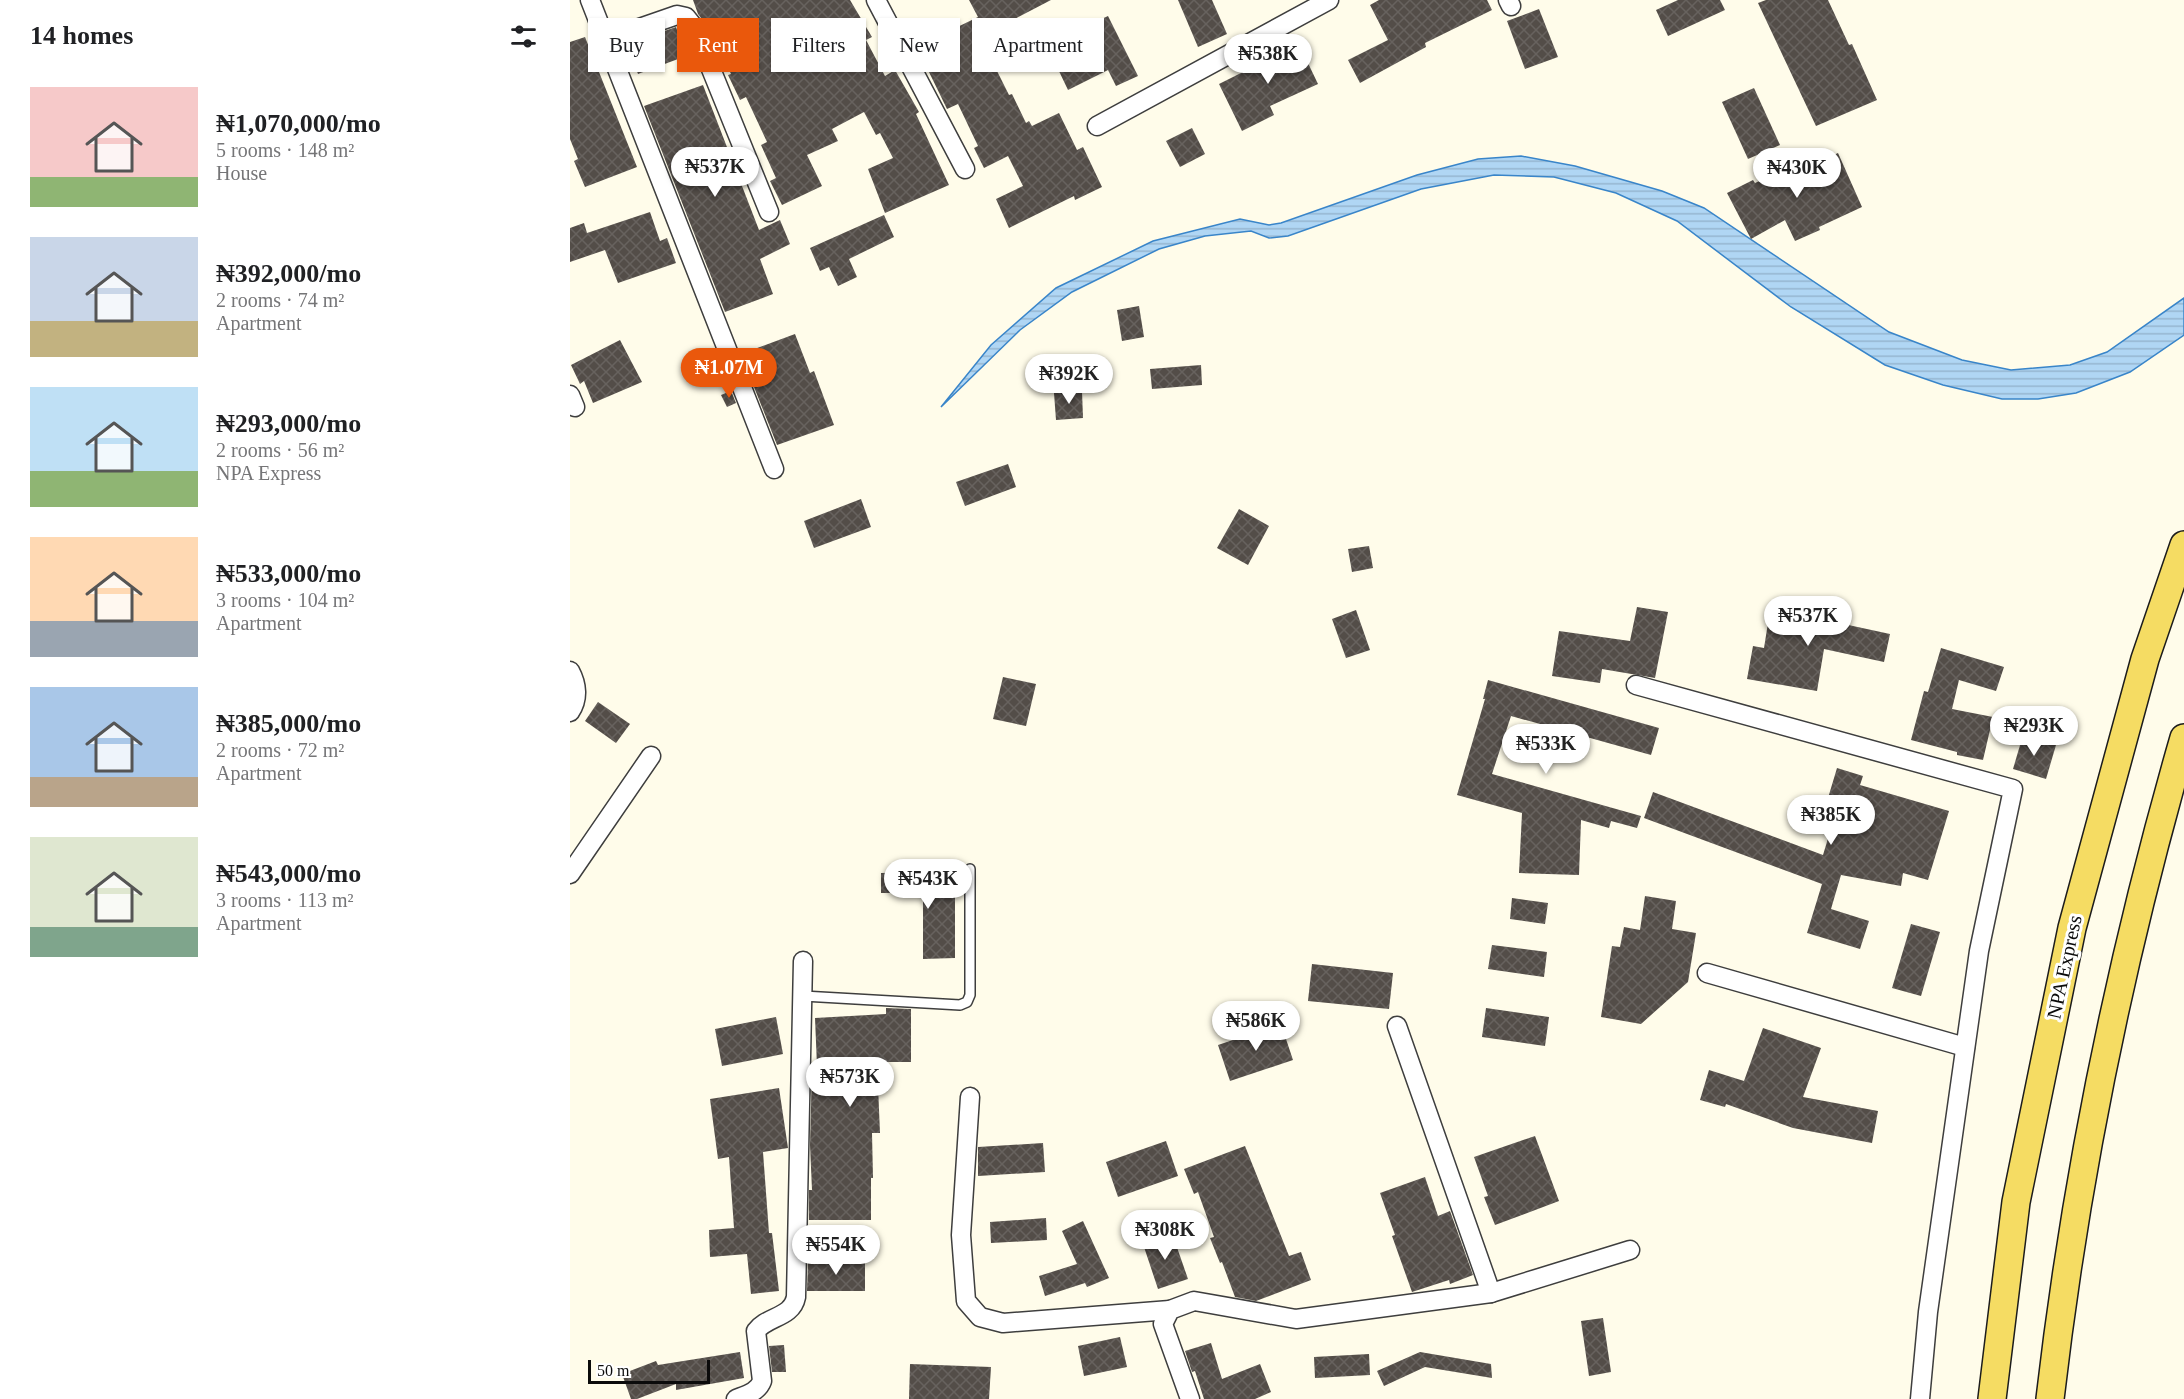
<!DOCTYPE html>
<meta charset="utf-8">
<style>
:root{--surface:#fff;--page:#f6f6f6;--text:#202124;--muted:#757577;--accent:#ea580c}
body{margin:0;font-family:"Times New Roman",serif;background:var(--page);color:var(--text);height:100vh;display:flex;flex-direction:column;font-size:22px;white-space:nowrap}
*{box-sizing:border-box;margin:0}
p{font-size:20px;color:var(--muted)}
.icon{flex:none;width:33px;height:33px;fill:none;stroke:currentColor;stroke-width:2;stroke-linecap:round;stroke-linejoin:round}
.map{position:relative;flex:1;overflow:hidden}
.side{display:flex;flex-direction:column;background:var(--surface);width:570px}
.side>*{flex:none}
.guide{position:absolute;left:18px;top:18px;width:570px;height:54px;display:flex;gap:12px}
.scale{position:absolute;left:18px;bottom:15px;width:122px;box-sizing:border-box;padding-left:6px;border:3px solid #0b0b0b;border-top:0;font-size:16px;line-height:21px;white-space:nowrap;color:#0b0b0b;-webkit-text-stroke:4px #fff;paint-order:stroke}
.price{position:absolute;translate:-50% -51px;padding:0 14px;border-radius:21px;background:#fff;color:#222;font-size:20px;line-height:39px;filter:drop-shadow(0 2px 3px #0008)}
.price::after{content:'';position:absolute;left:50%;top:36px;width:18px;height:14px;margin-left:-9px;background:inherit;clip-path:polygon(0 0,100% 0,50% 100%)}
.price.active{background:var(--accent);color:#fff}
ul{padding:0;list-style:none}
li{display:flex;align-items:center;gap:18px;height:150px;padding:0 30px}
li span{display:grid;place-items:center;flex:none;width:168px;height:120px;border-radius:0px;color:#555}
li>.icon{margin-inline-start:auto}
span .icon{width:72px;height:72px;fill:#fffc;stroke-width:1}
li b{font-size:26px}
h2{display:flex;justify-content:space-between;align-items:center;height:72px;padding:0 30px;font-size:26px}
.pill{padding:0 21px;border-radius:0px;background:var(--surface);box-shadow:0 2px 4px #0004;font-size:21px;line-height:54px}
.pill.active{background:var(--accent);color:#fff}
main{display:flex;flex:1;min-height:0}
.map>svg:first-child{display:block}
.water{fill:url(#water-rules);stroke:#3985c9;stroke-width:1.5}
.building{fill:url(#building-cross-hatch)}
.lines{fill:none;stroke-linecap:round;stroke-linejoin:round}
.service-casing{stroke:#3e3e3e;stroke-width:12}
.minor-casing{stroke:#3e3e3e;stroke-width:21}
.primary-casing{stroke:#1c1c1c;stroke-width:30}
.service{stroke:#fff;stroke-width:9}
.minor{stroke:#fff;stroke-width:18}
.primary{stroke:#f5dc63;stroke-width:27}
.labels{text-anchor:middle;stroke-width:6;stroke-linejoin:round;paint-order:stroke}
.street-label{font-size:20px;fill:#0b0b0b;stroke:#fff}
</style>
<main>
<section class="side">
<h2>14 homes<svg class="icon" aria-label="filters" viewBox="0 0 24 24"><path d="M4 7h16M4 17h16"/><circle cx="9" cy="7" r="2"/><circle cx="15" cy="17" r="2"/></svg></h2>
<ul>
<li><span style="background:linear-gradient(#f6c9c9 75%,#8fb573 0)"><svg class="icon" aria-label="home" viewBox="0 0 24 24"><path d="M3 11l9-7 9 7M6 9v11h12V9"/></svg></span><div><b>₦1,070,000/mo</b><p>5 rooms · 148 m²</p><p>House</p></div></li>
<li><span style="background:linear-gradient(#c9d6e8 70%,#c2b280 0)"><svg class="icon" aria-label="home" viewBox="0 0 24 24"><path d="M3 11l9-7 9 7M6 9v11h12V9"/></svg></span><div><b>₦392,000/mo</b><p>2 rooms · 74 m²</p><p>Apartment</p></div></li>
<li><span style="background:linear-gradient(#bfe0f5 70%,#8fb573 0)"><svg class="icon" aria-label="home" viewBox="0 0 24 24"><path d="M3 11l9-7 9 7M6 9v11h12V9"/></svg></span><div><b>₦293,000/mo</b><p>2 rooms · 56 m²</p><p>NPA Express</p></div></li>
<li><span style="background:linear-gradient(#ffd9b3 70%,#9aa5b1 0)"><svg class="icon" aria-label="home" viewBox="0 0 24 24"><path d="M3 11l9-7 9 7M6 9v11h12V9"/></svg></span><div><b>₦533,000/mo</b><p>3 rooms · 104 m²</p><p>Apartment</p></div></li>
<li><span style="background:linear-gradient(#a9c7e8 75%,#b9a48a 0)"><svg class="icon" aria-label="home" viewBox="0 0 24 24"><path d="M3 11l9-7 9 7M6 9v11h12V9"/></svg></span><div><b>₦385,000/mo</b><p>2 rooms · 72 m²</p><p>Apartment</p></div></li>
<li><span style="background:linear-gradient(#dfe7d0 75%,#7fa58c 0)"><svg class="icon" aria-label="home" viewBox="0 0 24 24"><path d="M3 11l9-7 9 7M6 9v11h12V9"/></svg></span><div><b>₦543,000/mo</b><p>3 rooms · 113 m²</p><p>Apartment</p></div></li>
</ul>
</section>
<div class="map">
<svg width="1614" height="1399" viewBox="0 0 1614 1399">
<defs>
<pattern id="water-rules" width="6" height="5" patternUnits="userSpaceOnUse" patternTransform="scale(1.5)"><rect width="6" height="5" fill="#b0d6f4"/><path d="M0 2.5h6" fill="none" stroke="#96b6d0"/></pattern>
<pattern id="building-cross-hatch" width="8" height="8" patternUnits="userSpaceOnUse" patternTransform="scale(1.5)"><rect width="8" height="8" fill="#534d48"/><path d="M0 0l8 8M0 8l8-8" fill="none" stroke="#67625e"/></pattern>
</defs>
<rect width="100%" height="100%" fill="#fffcea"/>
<path class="water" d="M951,156L1005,166L1092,191L1134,208L1319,332L1392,360L1441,370L1500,365L1537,352L1614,298V335L1560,372L1506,393L1468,399H1432L1373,385L1315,365L1221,307L1107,221L1046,193L984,177L924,175L851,189L718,236L699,238L681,231L635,236L589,249L502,292L450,330L371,407L421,345L486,288L583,241L670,219L699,225L711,223L847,175L908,159Z"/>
<g class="building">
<path d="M123,0H280L302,37L296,40L315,76L325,70L349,112L346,114L379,185L315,213L298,169L323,158L310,133L306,135L294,112L262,129L268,141L237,155L252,186L212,205L200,181L206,178L191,145L197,142L176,97L170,100L158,75L161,74L136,21L134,22L128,14Z"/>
<path d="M399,0H481L410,37L439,95L442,94L456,123L459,121L462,126L489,113L507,150L513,147L532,187L505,200L504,196L439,228L426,199L453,186L438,156L414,168L404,148L408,146L388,104L377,109L358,70L385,57L373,34L408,17Z"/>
<path d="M608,0H642L657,34L628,47Z"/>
<path d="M809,0H917L922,10L855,43L856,47L790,83L778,60L818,40L800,5Z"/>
<path d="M1108,0H1150L1155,10L1098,36L1086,10Z"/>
<path d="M1196,0H1258L1279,45L1282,44L1307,100L1246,126L1188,3Z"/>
<path d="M969,9L988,57L955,69L937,21Z"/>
<path d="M538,16L568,76L546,86L538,70L498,90L476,44Z"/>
<path d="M106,27L116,56L68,74L57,44Z"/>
<path d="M15,37L67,167L15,187L4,161L8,159L0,139V42Z"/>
<path d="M727,40L748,84L700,106L704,115L672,131L649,84L701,58L698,53Z"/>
<path d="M133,85L189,230L210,220L220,244L190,259L203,294L155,312L74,106Z"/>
<path d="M1184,88L1210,145L1178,159L1152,102Z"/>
<path d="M622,128L635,154L610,167L596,141Z"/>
<path d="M1268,153L1292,207L1249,227L1250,230L1225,241L1215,220L1181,239L1157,193L1183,180L1185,183L1222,166L1225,173Z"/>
<path d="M80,212L90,241L97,238L106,263L48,283L35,250L0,262V228L14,223L17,233Z"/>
<path d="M314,215L324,237L279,259L287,277L268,286L259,267L250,271L240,248Z"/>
<path d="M569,306L574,337L552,341L547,310Z"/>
<path d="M225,334L240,373L244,371L264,425L207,445L171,354Z"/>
<path d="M50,340L72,382L23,403L14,381L10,384L1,365Z"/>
<path d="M631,365L632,385L582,389L580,369Z"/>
<path d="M161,391L166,403L157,407L151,395Z"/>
<path d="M512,391L513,418L486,420L484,393Z"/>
<path d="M438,464L446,487L395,506L386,482Z"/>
<path d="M291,499L301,527L244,548L234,521Z"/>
<path d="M669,509L699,526L678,565L647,548Z"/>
<path d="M799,546L803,568L782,572L778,549Z"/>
<path d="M1201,604L1247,611L1246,618L1320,634L1314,662L1254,649L1247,691L1177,679L1183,646L1194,648Z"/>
<path d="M1067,607L1098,612L1085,678L1032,669L1030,683L982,676L989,631L1060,641Z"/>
<path d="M786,610L800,650L776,658L762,619Z"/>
<path d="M1371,648L1434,667L1426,691L1389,680L1382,709L1423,717L1413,760L1387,755V752L1341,740L1354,691L1358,692Z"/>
<path d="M433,677L466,684L456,726L423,719Z"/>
<path d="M918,680L1089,728L1081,755L941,716L922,774L1071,816L1067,828L1041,821L1039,828L1011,820L1009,875L949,873L952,813L887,795L915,699H913Z"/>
<path d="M28,702L60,724L46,743L15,721Z"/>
<path d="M1453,735L1486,745L1476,779L1443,769Z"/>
<path d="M1267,768L1293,776L1290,785L1379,811L1358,880L1333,873L1331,886L1271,875L1261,909L1299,921L1290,949L1237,933L1252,884L1074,818L1083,792L1253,855L1269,802L1258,798Z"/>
<path d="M371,872V896H385V958L353,959V893H311V873Z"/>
<path d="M1075,896L1106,901L1102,929L1126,933L1118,982L1071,1024L1031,1017L1042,946L1050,947L1054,927L1070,930Z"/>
<path d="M942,898L978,903L975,924L940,919Z"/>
<path d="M1341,924L1370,932L1351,996L1322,988Z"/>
<path d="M922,945L977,952L974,977L918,969Z"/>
<path d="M742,964L823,973L819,1009L738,1001Z"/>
<path d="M316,1008L341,1009V1062H307L310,1133H302L303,1178H301V1220H239V1190H242L240,1145L242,1066H247L245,1018L316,1014Z"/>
<path d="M916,1008L979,1017L975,1046L912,1037Z"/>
<path d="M206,1017L213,1054L152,1066L145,1029Z"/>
<path d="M711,1024L723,1060L660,1081L648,1045Z"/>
<path d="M1193,1028L1251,1048L1233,1097L1308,1111L1302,1143L1223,1128L1156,1104L1155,1107L1130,1100L1139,1070L1174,1081Z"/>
<path d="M209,1088L218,1148L193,1152L199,1233H202L209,1291L181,1294L177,1254L140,1257L139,1230L164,1228L159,1157L148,1159L140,1099Z"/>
<path d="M965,1136L989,1201L925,1225L914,1197L918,1196L904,1157Z"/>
<path d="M596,1141L608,1176L548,1197L536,1162Z"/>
<path d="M473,1143L475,1172L408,1176V1147Z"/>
<path d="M675,1146L719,1256L731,1252L741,1280L686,1301L665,1297L652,1262L650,1263L640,1238L644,1237L628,1192L624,1194L614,1169Z"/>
<path d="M855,1177L868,1216L880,1211L903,1275L880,1284L879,1280L842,1292L822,1236L825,1235L810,1193Z"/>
<path d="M476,1218L477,1240L421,1243L420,1222Z"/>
<path d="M513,1221L539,1278L517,1287L515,1283L475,1296L469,1276L507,1264L492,1231Z"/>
<path d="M602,1233L618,1279L588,1289L573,1244Z"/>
<path d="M238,1260L295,1261V1291H237Z"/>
<path d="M1033,1318L1041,1372L1019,1376L1011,1321Z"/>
<path d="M550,1337L557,1367L514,1376L508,1346Z"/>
<path d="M641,1343L652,1379L690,1364L701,1392L685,1399H634L625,1371L622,1372L615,1351Z"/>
<path d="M214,1345L216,1372H202L199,1346Z"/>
<path d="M170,1352L174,1378L106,1390V1384L67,1399H61L52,1374L86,1361L88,1365Z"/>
<path d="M850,1352L921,1364L922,1378L855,1367L814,1386L807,1371Z"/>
<path d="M799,1354L800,1375L745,1378L744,1357Z"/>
<path d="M340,1364L421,1367L419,1399H339Z"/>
</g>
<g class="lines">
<g class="service-casing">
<path id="service" d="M233,996L390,1005L397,1002L400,995V869"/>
</g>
<g class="minor-casing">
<g id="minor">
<path d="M20,0L204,469"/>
<path d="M306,0L395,169"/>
<path d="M938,0L941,6"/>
<path d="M35,40L107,15L116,17L124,27L199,212"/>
<path d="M527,126L759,0"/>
<path d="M0,395L5,407"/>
<path d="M0,671C7,684 9,699 0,712"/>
<path d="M1066,685L1443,789L1409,951L1358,1312L1350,1399"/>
<path d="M0,874L81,756"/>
<path d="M1137,973L1395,1047"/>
<path d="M400,1097L391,1235L396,1301L410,1317L433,1323L600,1310"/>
<path d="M921,1293L1060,1250"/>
<path d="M166,1399C176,1395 188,1392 192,1381L186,1331C197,1316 222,1318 226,1297L233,961"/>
<path d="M620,1399L593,1324L600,1310L624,1301L726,1319L921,1293L827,1026"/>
</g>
</g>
<g class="primary-casing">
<g id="primary">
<path d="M1422,1399L1446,1202L1502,928L1575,659L1614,545"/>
<path d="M1480,1399C1506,1174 1551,956 1614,738"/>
</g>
</g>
<use href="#service" class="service"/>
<use href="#minor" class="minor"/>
<use href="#primary" class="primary"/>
</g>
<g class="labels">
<g class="street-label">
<text transform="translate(1494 967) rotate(-78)" y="7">NPA Express</text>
</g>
</g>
</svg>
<div class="scale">50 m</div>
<b class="price" style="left:698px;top:85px">₦538K</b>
<b class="price" style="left:145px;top:198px">₦537K</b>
<b class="price" style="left:1227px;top:199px">₦430K</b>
<b class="price active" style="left:159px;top:399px">₦1.07M</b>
<b class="price" style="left:499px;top:405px">₦392K</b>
<b class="price" style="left:1238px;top:647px">₦537K</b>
<b class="price" style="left:1464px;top:757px">₦293K</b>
<b class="price" style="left:976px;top:775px">₦533K</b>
<b class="price" style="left:1261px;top:846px">₦385K</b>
<b class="price" style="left:358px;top:910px">₦543K</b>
<b class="price" style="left:686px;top:1052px">₦586K</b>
<b class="price" style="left:280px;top:1108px">₦573K</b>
<b class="price" style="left:595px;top:1261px">₦308K</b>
<b class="price" style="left:266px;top:1276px">₦554K</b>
<div class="guide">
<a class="pill">Buy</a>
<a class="pill active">Rent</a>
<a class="pill">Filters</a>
<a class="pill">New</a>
<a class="pill">Apartment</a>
</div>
</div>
</main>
